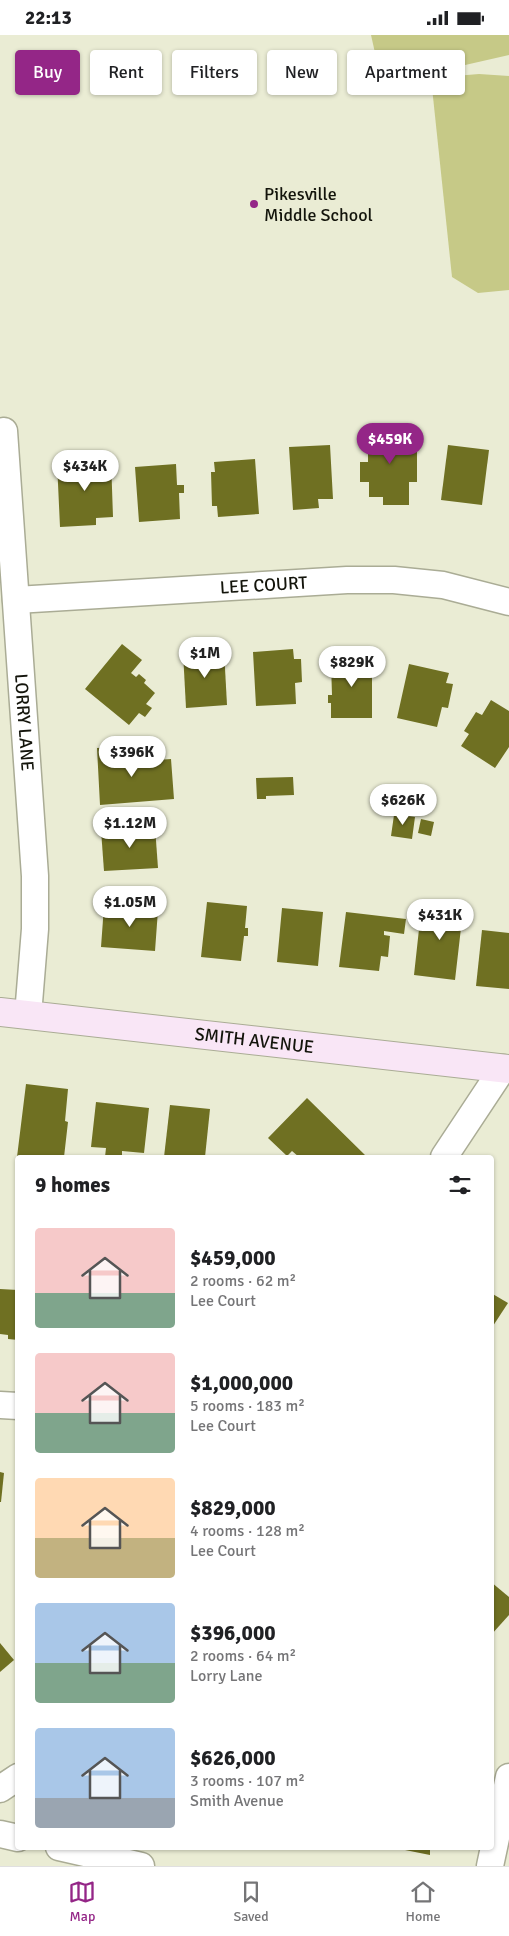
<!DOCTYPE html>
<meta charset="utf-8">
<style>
:root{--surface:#fff;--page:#f2f2f2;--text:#202124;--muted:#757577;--line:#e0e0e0;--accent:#942687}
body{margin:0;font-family:Signika,sans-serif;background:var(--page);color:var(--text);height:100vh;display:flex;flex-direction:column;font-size:19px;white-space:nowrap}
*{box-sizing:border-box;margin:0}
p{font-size:16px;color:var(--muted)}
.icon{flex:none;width:28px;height:28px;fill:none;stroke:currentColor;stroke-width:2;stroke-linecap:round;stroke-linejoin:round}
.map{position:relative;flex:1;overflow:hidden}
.drawer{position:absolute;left:15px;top:1120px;width:479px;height:695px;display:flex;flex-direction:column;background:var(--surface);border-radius:5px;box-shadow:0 1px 4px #0004}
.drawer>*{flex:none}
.banner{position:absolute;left:15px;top:15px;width:480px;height:45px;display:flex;gap:10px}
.price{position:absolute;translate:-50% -42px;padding:0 11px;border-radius:18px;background:#fff;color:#222;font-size:16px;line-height:32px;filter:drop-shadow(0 1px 2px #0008)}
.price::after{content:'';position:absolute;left:50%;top:30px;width:15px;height:11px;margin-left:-8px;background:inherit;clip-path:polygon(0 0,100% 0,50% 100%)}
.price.on{background:var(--accent);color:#fff}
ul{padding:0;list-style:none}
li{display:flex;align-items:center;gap:15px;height:125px;padding:0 20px}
li span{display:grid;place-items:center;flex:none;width:140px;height:100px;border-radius:5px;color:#555}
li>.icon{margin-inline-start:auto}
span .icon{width:60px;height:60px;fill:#fffc;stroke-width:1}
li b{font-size:21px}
h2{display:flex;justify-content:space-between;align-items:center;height:60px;padding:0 20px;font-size:21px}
.tag{padding:0 18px;border-radius:5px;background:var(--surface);box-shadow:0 1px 4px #0004;font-size:18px;line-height:45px}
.tag.on{background:var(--accent);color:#fff}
.status{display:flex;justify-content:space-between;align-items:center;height:35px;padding:0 25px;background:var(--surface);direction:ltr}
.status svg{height:14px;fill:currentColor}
.menu{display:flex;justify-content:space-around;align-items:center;height:70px;border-top:1px solid var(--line);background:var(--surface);font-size:14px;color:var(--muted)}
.menu a{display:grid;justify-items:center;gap:2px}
.menu .on{color:var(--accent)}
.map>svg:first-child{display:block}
.green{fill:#c6c987}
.building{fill:#6f7022}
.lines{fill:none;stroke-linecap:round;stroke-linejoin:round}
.minor-casing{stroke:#aaac95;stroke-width:29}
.secondary-casing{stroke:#aaac95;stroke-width:30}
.minor{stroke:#fff;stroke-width:26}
.secondary{stroke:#f9e6f6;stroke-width:28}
.poi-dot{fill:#942687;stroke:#eaecd4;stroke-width:2}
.labels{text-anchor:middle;stroke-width:4.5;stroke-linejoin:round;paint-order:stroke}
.poi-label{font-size:18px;fill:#13140b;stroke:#eaecd4;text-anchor:start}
.street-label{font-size:18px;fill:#13140b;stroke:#eaecd4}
</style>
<div class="status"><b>22:13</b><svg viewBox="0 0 49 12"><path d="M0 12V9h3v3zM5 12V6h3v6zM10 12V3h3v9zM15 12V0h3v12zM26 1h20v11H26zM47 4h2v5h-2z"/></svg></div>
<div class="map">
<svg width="509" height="1831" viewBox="0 0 509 1831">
<rect width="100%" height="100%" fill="#eaecd4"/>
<g class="green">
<path d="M371,0H509V20L382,49Z"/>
<path d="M479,39L509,41V255L478,258L452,242L431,43Z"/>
</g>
<g class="building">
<path d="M368,392H409V405H417V447H409V470H383V462H369V447H360V427H368Z"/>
<path d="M330,410L333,464H318L319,473L293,475L289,412Z"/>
<path d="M448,410L489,415L482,470L441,465Z"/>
<path d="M111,424L113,482L96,483V490L60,492L57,427Z"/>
<path d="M255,424L259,479L218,482L217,471H212L211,437H215L214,427Z"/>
<path d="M176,429L177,450H184V458H179L180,484L139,487L135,432Z"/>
<path d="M122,609L142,625L131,638L136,642L139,639L146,645L144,648L155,658L146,669L152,673L145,682L139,678L129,690L85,654Z"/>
<path d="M293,614L294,624H301L302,647L295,648L296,669L256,671L253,617Z"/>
<path d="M224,615L227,670L186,673L183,617Z"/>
<path d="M347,620H372V683H331V668H328V660H332L331,628H347Z"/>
<path d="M409,629L449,638L446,648L453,649L448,673L442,672L437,692L397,683Z"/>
<path d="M491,665L509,676V712L495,733L461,711L469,699L464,696L476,677L482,680Z"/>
<path d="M129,711L130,727L171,724L174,764L100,770L97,713Z"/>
<path d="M293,742L294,760L266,761V764H257L256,743Z"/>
<path d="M398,777L409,778L408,781L415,782L412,804L391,801L394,780H397Z"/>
<path d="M421,784L434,787L431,801L418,798Z"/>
<path d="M155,792L158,833L104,836L101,795Z"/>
<path d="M435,864L464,867L455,945L414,940L420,885L433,886Z"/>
<path d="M207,867L247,871L245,893H248V901H244L241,926L201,922Z"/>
<path d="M135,868L148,869V874L158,875L155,916L101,912L104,871L134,874Z"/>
<path d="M282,873L323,877L318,931L277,927Z"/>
<path d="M346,877L406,884L404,899L384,896V900L390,901L388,922L381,921L379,936L339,932Z"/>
<path d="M482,895L509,898V954L476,951Z"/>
<path d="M26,1049L68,1054L65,1086L68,1087L64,1122H17Z"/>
<path d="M307,1063L365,1120L363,1122H299L292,1116L287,1121L268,1103Z"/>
<path d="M96,1067L149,1073L144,1118L122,1116V1122H105L106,1113L91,1112Z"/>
<path d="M170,1070L210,1074L205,1122H164Z"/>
<path d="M0,1254L18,1255V1305L8,1304V1300L0,1299Z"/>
<path d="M491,1258L508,1268L491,1294Z"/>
<path d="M0,1437L4,1438L1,1467H0Z"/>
<path d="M491,1547L509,1562V1580L491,1600Z"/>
<path d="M0,1608L14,1625L0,1637Z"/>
<path d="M395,1812H430V1820L395,1813Z"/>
</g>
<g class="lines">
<g class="minor-casing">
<g id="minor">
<path id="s1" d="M4,396L35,841V894L28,980"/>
<path id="s2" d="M16,565L347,545H394L443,550L509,567"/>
<path d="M444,1122L503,1033"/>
<path d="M0,1370L18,1371"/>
<path d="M0,1754L18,1742"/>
<path d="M0,1799L18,1803"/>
<path d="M59,1812L141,1831"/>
<path d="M490,1831L509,1742"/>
</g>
</g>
<g class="secondary-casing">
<g id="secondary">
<path id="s3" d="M0,977L509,1034"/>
</g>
</g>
<use href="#minor" class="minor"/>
<use href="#secondary" class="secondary"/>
</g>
<circle class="poi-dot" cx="254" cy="169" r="5"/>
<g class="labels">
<g class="poi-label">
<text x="264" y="165">Pikesville<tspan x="264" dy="21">Middle School</tspan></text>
</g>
<g class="street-label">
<text dy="6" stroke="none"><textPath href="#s2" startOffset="248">LEE COURT</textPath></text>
<text dy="6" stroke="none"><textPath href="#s1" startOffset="292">LORRY LANE</textPath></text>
<text dy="6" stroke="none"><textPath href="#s3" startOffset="256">SMITH AVENUE</textPath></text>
</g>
</g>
</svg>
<b class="price on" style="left:390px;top:430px">$459K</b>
<b class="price" style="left:85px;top:457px">$434K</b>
<b class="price" style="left:205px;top:644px">$1M</b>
<b class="price" style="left:352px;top:653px">$829K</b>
<b class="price" style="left:132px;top:743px">$396K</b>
<b class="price" style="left:403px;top:791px">$626K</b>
<b class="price" style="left:130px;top:814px">$1.12M</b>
<b class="price" style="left:130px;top:893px">$1.05M</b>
<b class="price" style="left:440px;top:906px">$431K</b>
<div class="banner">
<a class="tag on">Buy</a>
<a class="tag">Rent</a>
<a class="tag">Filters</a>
<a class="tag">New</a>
<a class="tag">Apartment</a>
</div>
<section class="drawer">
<h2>9 homes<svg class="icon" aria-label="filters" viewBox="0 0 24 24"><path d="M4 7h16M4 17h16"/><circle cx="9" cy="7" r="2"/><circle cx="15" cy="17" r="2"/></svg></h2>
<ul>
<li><span style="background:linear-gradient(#f6c9c9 65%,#7fa58c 0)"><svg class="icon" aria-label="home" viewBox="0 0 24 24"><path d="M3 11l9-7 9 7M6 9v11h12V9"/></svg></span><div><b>$459,000</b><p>2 rooms · 62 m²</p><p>Lee Court</p></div></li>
<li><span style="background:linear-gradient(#f6c9c9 60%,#7fa58c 0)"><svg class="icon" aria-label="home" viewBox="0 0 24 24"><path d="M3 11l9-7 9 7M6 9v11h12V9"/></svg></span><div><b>$1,000,000</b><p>5 rooms · 183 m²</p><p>Lee Court</p></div></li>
<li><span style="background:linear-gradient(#ffd9b3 60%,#c2b280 0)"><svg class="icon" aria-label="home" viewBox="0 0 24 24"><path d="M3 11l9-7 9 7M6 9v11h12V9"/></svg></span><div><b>$829,000</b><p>4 rooms · 128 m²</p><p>Lee Court</p></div></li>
<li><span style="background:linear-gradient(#a9c7e8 60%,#7fa58c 0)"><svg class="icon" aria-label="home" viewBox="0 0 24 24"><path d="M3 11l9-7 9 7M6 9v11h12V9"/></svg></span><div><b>$396,000</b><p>2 rooms · 64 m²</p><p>Lorry Lane</p></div></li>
<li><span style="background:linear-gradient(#a9c7e8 70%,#9aa5b1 0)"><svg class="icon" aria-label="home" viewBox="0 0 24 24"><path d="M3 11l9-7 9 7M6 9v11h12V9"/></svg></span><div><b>$626,000</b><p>3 rooms · 107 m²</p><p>Smith Avenue</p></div></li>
</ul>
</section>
</div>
<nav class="menu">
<a class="on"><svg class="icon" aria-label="map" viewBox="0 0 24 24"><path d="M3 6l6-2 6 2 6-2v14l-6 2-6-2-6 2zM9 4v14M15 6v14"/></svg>Map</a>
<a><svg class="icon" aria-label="saved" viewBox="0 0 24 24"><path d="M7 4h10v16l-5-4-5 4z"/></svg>Saved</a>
<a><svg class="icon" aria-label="home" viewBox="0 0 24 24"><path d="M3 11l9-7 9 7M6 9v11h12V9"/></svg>Home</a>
</nav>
